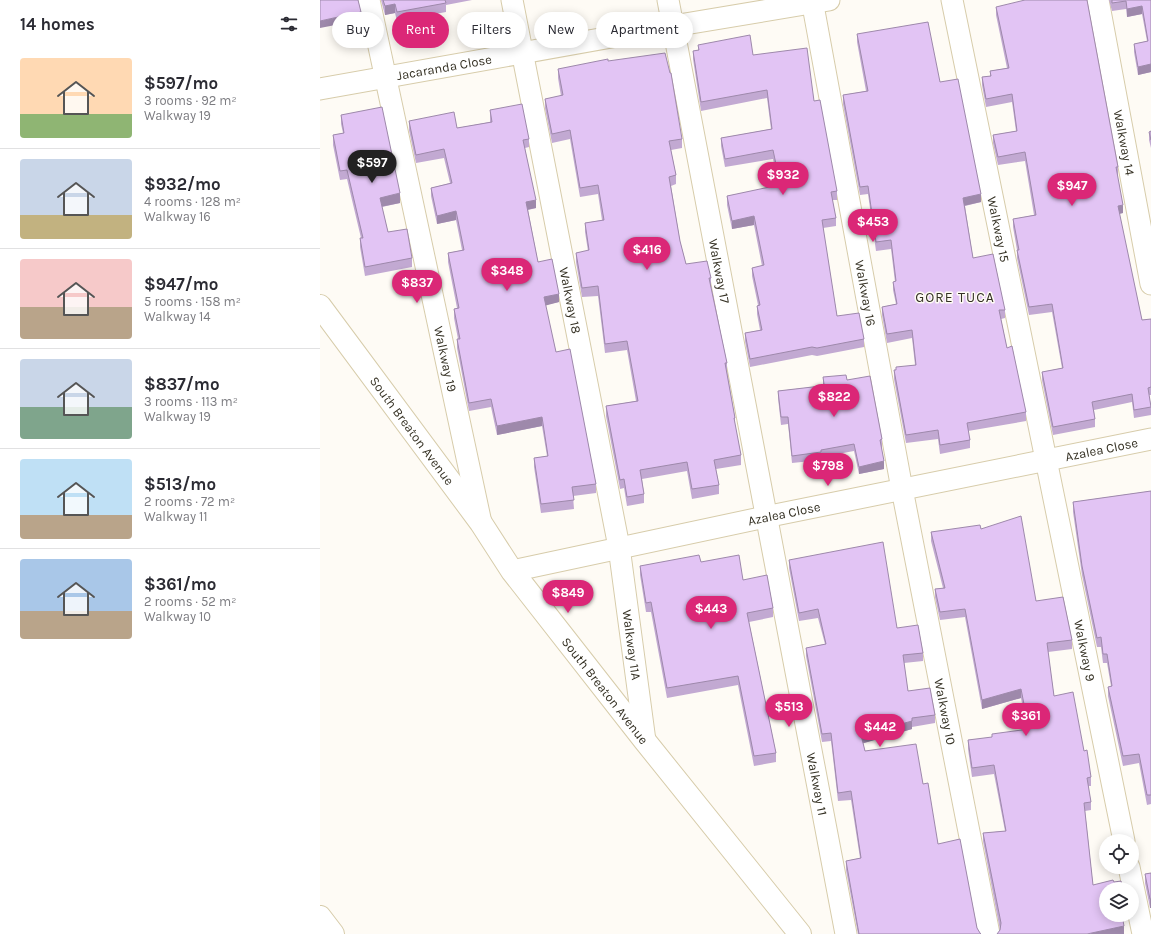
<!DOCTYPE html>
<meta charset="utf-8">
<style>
:root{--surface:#fff;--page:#f2f2f3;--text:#2b2b33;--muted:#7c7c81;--line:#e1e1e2;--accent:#db2777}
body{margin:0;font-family:Karla,sans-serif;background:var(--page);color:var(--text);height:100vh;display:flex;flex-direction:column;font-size:15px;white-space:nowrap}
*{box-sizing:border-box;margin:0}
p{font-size:13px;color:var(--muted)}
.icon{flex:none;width:22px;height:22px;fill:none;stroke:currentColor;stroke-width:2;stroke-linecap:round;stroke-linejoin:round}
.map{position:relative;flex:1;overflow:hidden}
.drawer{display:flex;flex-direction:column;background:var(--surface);width:320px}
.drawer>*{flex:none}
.guide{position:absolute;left:12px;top:12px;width:380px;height:36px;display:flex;gap:8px}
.tools{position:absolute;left:779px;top:834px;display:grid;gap:8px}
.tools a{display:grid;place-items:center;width:40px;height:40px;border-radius:50%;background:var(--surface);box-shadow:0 2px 10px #0003;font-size:20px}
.price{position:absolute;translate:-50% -34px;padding:0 9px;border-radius:14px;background:var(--accent);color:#fff;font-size:13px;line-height:26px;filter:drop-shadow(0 1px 2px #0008)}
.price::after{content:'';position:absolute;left:50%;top:24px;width:12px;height:9px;margin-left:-6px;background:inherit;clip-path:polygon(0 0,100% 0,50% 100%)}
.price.selected{background:#222;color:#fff}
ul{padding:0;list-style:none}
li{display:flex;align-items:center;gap:12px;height:100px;padding:0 20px}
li+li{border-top:1px solid var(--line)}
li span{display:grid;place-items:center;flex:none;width:112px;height:80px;border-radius:4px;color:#555}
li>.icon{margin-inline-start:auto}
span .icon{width:48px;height:48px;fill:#fffc;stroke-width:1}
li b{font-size:17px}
h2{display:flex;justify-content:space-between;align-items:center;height:48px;padding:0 20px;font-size:17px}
.chip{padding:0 14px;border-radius:18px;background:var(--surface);box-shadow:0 2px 10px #0003;font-size:14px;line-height:36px}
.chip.selected{background:var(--accent);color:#fff}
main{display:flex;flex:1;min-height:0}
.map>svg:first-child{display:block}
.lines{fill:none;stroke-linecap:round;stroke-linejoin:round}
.street-casing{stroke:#d7ccaa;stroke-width:23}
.secondary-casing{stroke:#d7ccaa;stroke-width:24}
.street{stroke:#fff;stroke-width:21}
.secondary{stroke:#fff;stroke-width:22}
.wall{fill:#c2a9d2}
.shaded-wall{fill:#9e89ab}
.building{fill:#e2c4f4;stroke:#9e89ab}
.labels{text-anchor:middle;stroke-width:3;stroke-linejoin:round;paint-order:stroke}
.street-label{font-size:13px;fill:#353124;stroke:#fefbf5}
.neighbourhood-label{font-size:14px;letter-spacing:1px;fill:#353124;stroke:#fefbf5}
</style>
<main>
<section class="drawer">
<h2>14 homes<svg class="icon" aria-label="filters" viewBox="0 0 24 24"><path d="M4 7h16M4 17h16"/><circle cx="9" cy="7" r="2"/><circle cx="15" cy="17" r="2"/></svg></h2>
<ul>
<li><span style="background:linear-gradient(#ffd9b3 70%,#8fb573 0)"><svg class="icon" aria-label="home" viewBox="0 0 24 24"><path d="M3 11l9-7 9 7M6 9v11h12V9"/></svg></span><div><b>$597/mo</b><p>3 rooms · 92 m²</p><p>Walkway 19</p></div></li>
<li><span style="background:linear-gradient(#c9d6e8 70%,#c2b280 0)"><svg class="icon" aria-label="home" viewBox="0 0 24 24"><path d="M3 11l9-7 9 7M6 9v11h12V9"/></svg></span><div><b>$932/mo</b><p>4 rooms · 128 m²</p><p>Walkway 16</p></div></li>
<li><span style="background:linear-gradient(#f6c9c9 60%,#b9a48a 0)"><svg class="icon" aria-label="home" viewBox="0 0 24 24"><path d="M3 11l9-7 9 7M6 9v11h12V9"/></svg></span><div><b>$947/mo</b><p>5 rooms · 158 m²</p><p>Walkway 14</p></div></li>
<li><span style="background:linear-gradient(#c9d6e8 60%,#7fa58c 0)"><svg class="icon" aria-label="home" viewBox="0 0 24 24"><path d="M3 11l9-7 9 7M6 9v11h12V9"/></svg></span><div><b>$837/mo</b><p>3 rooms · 113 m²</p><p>Walkway 19</p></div></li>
<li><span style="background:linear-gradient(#bfe0f5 70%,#b9a48a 0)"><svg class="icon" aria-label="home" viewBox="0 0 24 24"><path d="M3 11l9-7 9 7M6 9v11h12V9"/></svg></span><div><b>$513/mo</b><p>2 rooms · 72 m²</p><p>Walkway 11</p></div></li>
<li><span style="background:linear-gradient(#a9c7e8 65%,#b9a48a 0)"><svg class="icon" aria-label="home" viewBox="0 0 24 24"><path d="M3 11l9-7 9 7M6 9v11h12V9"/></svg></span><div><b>$361/mo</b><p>2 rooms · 52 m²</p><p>Walkway 10</p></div></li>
</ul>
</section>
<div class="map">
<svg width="831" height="934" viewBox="0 0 831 934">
<rect width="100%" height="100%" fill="#fefbf5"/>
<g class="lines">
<g class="street-casing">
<g id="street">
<path id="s1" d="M49,0L161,523"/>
<path id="s2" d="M192,0L299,547L325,741"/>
<path id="s3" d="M348,0L526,934"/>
<path id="s4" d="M492,0L582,489L669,934"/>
<path id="s5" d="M632,0L804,841"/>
<path id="s6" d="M778,0L831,284"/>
<path id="s7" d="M0,89L353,26L509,0"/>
<path id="s8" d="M192,571L445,517L831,439"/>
<path d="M809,867L823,934"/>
</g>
</g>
<g class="secondary-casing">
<g id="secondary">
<path id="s9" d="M0,306L161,523L192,571L325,741L480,934"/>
<path d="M0,917L13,934"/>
</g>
</g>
<use href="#street" class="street"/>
<use href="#secondary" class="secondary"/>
</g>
<g class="wall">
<path d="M61,0H152L126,5V12L77,21L75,13L65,15Z"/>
<path d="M789,0H831V72L818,75L814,52V44L827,41L822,14L807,17L806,9L792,11Z"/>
<path d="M676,7L798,167V175H797L803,213L799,214L822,320L831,319V395H829L831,405V415L814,418L812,402L774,410L775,419V427L733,435L722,380V372L742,368L732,312L709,315L697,258V250L693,227V219L714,215L705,161L678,165L673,143V135L696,131L692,102L666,107L662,85V77L670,76V71L687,68L676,15Z"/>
<path d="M537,34L620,82L661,202L645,206L653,258L685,310V318L681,319L687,348L706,412V421L648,431L650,440V448L620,454L618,439L586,443L574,379V370L595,365L592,338L567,343L562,315V307L576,304L573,290V282H575L571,249L556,251L548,194L540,195L523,104V95L546,91L537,42Z"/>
<path d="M378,45L433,55L494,101L517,191V200H512L516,218V226L503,228L517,316L544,339V347L497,356L492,355L430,367L425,341V333L440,330L437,314V306L438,305L432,276V268L442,266L434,225L412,229L407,205V196L458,186L457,177L453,159L405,167L401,146V138L451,129L447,98L381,111L373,59V51L378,50Z"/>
<path d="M288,61L362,139V148L351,150L356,175V184L351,186L360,241L366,264L391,278V286L407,363V371L415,418V426L421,455V465L396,469L399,485V494L372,499L367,471L322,479L324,494V503L307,506L304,488L300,489L286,416V406L316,401L307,350L285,353L278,296L262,297L256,262V253L268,251L265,232V223L282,220L278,194L260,197L250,139L232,143L225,108V99L241,96L238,78V69Z"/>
<path d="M170,110L209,139V147L205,148L216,208L208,210L218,262L239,302L225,305L236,352L276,484V493L253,496L254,509L221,513L214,467V458L227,456L222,426L177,435L171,407L149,411L137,348V339H138L134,318V309L137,308L128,262V253L142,250L136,220L117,224L111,196V188L130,183L124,158L96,163L89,130V121L137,128L170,122Z"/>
<path d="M21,115L80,203L62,207L68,232L92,258V267L45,276L40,247V238H41L27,179L20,180L13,145V135L23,133L21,124Z"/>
<path d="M831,131V148L829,140V132Z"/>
<path d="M503,377L527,380L562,439V447H561L564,469L539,474L534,451L501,457V460L472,463L468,424L461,425L458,398V391L501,386L503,384Z"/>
<path d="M831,491V804L827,805L819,763L803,766L788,696V687L791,686L787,663H783L781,647H777L762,575L753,512V502Z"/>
<path d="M661,529L716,601L752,640V649L728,652L734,696L764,751L771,777V786H768L771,802V810L765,811L773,885L786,889L804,934L680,930L663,841V833L685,831L674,774L652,777L648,749V740L672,738L707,730L701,698L662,709L645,617L620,620L615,597V589L623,588L611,541V532Z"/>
<path d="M469,560L577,628L603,653V661L584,663L588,691L615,715V723L592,727V729L543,743L545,751L603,784L618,844L657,928L660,933L661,934H538L526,870V861L540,858L531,800L518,801L511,741L502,742L486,656V648L505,644L498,618L479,621L469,568Z"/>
<path d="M381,562L423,580L453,608V617L429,622L456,753V762L434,766L418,685L347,698L331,612H326L320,575V566Z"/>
<path d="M831,873V908H830L825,883V874Z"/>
</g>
<g class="shaded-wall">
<path d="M75,4V13L65,15V6Z"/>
<path d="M822,6V14L807,17V9Z"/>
<path d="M41,12V20L0,28V21Z"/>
<path d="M831,64V72L818,75V67Z"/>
<path d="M80,193V203L60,207V198Z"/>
<path d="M661,194V202L643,206V198Z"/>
<path d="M216,200V208L206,210V202Z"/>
<path d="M803,205V213L798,214V206Z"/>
<path d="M136,211V220L117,224V216Z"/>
<path d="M434,216V225L412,229V221Z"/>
<path d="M239,294V302L224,306V297Z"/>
<path d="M222,417V426L177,435V426Z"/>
<path d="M564,461V469L539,474V467Z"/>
<path d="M701,689V698L662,709V700Z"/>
<path d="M592,721V729L541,744V735Z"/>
<rect x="830" y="899" width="1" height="9"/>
<path d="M804,926V934H767Z"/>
</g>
<g class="building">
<path d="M0,0H38L41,12L0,21Z"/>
<path d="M63,0H125L126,3L77,12L75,4L65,6Z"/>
<path d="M705,0H767L798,167H796L803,205L798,206L822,320L831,319V387L828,388L831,407L814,410L812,394L772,402L775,419L733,427L722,372L743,368L732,304L709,307L697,250H699L693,219L716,215L705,152L678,157L673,135L697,131L692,94L666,99L662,77L671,76L670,71L689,68L676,7Z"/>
<path d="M792,0H831V64L818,67L814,44L828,41L822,6L807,9L806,1L792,3Z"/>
<path d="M608,22L620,82L638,79L661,194L643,198L653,258L673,254L685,310H679L687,348L692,346L706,412L647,423L650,440L620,445L618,430L586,435L574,370H576V367L596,365L592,330L567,334L562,307L577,304L573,282L576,281L571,240L556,242L548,186L540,187L523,95L548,91L537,34Z"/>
<path d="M430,35L433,55L487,48L494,101L500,100L517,191L511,192L516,218L502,220L517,316L539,313L544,339L497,348L492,347L430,359L425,333L442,330L437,306L440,305L432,268L444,265L434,216L412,221L407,196L459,185L457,169L453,150L405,159L401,138L452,129L447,90L381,102L373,51L379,50L378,45Z"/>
<path d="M345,53L350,73H351L362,139L349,141L356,175L349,177L360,241L366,264L387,261L391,278H389L407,363H405L415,418H414L421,455L394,460L399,485L372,489L367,462L320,470L324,494L307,497L304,479L300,480L286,406L318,401L307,341L285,344L278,286L262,288L256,253L269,250L265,223L284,220L278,185L260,188L250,130L232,134L225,99L243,95L238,69L288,59V61Z"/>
<path d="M202,104L209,139L203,140L216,200L206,202L218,262L232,259L239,294L224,297L236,352L250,349L276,484L252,487L254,500L221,504L214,458L228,456L222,417L177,426L171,399L149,403L137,339H140L134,309L139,308L128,253L144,250L136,211L117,216L111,188L132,183L124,149L96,155L89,121L134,112L137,128L172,122L170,110Z"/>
<path d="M62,107L80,193L60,198L68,232L87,229L92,258L45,267L40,238H43L27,170L20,171L13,135L24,133L21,115Z"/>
<path d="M831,131V140L829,132Z"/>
<path d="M526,375L527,380L550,376L562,439L560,440L564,461L539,467L534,444L501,450V452L472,456L468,417H461L458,391L501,386V385L504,384L503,377Z"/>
<path d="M831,491V795H827L819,754L803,756L788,687L792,686L787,654H783L781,637L777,638L762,566L753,502Z"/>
<path d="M701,516L716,601L743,597L752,640L727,643L734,696L753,692L764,751L767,750L771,777L767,778L771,802L764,803L773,885L793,880L794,882L801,881L803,889H786V915H802L804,926L767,934H677L680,930L681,923L663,833L686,831L674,765L652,768L648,740L672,737V734L709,729L701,689L662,700L645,609L620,612L615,589L625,588L611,532L660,525L661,529Z"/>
<path d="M563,542L577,628L598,625L603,653L583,655L588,691L610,688L615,715L592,718V721L541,735L545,751L596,744L603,784L608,783L618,844L640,839L657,928L660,933L661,934H539L526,861L541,858L531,791L518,793L511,733L502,734L486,648L506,644L498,609L479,613L469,560Z"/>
<path d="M379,555L381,562L419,555L423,580L447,575L453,608L427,613L456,753L434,756L418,676L347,688L331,602L326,603L320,566Z"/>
<path d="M831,873V899H830L825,874Z"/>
</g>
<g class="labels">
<g class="street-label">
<text dy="5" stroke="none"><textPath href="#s7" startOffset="126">Jacaranda Close</textPath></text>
<text dy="5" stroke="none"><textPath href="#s6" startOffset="145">Walkway 14</textPath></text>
<text dy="5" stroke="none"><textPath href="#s5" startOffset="234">Walkway 15</textPath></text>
<text dy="5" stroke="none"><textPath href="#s3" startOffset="276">Walkway 17</textPath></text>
<text dy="5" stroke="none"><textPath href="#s4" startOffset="298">Walkway 16</textPath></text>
<text dy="5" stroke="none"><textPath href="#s2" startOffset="306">Walkway 18</textPath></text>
<text dy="5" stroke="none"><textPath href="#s1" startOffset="367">Walkway 19</textPath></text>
<text dy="5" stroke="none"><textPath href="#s9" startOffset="155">South Breaton Avenue</textPath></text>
<text dy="5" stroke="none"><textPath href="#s8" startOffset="602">Azalea Close</textPath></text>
<text dy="5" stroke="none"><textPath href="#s8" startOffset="278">Azalea Close</textPath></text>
<text dy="5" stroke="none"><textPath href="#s2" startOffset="656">Walkway 11A</textPath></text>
<text dy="5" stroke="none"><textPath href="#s5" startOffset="664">Walkway 9</textPath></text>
<text dy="5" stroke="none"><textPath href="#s9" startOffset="479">South Breaton Avenue</textPath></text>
<text dy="5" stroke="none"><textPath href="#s4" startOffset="724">Walkway 10</textPath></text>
<text dy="5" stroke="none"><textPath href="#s3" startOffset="798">Walkway 11</textPath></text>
</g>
<g class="neighbourhood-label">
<text x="635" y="302">GORE TUCA</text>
</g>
</g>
</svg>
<div class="tools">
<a><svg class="icon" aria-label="locate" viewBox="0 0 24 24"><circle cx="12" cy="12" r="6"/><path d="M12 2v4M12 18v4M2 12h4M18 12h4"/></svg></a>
<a><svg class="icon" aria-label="layers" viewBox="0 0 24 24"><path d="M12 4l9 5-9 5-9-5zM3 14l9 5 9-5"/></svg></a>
</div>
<b class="price selected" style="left:52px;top:184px">$597</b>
<b class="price" style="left:463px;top:196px">$932</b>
<b class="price" style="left:752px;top:207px">$947</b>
<b class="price" style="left:553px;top:243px">$453</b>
<b class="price" style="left:327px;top:271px">$416</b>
<b class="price" style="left:187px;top:292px">$348</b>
<b class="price" style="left:97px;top:304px">$837</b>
<b class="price" style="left:514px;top:418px">$822</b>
<b class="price" style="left:508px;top:487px">$798</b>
<b class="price" style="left:248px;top:614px">$849</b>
<b class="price" style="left:391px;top:630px">$443</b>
<b class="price" style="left:469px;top:728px">$513</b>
<b class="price" style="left:706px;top:737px">$361</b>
<b class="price" style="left:560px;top:748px">$442</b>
<div class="guide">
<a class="chip">Buy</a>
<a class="chip selected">Rent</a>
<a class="chip">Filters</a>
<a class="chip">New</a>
<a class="chip">Apartment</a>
</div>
</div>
</main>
